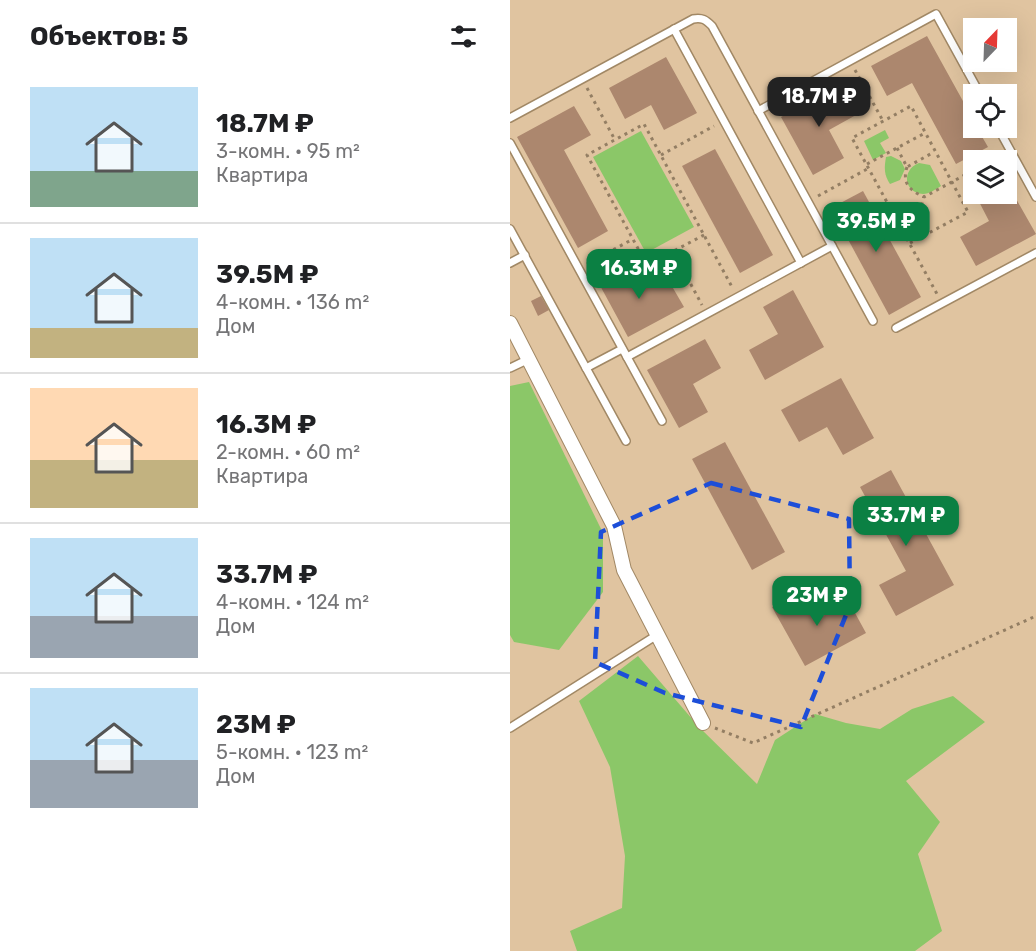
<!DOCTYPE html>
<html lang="ru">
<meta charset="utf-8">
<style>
:root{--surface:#fff;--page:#f2f2f2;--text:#202124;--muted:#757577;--line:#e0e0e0;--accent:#0b8043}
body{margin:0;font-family:Rubik,sans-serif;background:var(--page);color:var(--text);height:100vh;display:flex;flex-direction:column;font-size:22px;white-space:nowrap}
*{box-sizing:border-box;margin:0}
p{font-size:20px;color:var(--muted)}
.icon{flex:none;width:33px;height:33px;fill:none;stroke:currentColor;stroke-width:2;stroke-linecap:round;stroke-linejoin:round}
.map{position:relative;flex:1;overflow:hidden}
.panel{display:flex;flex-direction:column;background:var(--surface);width:510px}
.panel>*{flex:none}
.needle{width:39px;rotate:23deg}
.tools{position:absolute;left:453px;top:18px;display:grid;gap:12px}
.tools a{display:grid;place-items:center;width:54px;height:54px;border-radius:0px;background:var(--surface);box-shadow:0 6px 24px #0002;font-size:30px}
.price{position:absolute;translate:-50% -51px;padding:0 14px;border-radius:12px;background:var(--accent);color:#fff;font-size:20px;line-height:39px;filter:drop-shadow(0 2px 3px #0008)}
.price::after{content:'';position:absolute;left:50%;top:36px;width:18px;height:14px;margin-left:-9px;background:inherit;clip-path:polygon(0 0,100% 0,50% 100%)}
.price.active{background:#222;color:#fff}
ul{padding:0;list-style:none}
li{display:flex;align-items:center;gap:18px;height:150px;padding:0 30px}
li+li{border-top:2px solid var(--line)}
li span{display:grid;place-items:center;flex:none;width:168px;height:120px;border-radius:0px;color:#555}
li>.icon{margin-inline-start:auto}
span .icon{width:72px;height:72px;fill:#fffc;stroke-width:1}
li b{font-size:26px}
h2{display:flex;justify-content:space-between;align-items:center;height:72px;padding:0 30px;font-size:26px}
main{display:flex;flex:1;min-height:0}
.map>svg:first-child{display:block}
.green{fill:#8bc768}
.building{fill:#ac876e}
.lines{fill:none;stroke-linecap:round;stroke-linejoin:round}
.service-casing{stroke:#a18865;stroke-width:10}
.minor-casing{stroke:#a18865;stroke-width:16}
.path{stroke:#937e63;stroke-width:3;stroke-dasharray:3 4.5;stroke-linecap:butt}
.service{stroke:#fff;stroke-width:7}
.minor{stroke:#fff;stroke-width:14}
.marked{fill:none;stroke:#1d4ed8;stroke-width:4.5;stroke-dasharray:12 8;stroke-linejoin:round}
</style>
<main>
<section class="panel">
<h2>Объектов: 5<svg class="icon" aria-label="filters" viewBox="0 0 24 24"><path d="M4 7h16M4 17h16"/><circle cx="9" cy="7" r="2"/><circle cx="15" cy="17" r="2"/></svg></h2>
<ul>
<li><span style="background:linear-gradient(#bfe0f5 70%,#7fa58c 0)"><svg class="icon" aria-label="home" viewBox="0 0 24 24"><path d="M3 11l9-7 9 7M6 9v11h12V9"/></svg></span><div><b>18.7M ₽</b><p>3-комн. · 95 m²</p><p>Квартира</p></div></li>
<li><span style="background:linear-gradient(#bfe0f5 75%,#c2b280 0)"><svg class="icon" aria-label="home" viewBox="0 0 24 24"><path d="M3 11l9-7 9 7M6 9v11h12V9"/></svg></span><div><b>39.5M ₽</b><p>4-комн. · 136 m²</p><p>Дом</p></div></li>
<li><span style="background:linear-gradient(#ffd9b3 60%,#c2b280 0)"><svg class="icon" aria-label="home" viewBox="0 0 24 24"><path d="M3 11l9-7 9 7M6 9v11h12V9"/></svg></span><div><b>16.3M ₽</b><p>2-комн. · 60 m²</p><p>Квартира</p></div></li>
<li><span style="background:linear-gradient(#bfe0f5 65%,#9aa5b1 0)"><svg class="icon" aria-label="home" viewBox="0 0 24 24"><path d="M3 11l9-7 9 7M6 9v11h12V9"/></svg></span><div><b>33.7M ₽</b><p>4-комн. · 124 m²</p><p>Дом</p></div></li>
<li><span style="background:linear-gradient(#bfe0f5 60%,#9aa5b1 0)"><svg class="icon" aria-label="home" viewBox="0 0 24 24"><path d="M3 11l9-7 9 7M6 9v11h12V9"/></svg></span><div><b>23M ₽</b><p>5-комн. · 123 m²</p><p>Дом</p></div></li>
</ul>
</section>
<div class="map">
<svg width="526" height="951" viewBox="0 0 526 951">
<rect width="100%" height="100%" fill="#e0c4a0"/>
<g class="green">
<path d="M375,130L379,138L370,143L376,153L363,160L354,141Z"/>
<path d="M131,131L184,227L136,253L83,157Z"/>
<path d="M381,156L391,161L395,169L390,180L380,184C374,175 374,168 376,157Z"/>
<path d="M409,163L420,165L431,186C426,189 419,194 413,194C394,193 391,170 409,163Z"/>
<path d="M19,382L93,533V592L49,650L4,642L0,635V386Z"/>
<path d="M128,656L189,727L247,784L265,740L305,714L336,723L370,729L402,709L443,696L475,722L396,781L430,822L408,854L432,931L405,951H67L60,931L112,908L115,856L100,767L69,701Z"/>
</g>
<g class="building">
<path d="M417,36L464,121V128H467L478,147L446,164L402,83L377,96L361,66Z"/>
<path d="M156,57L187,113L154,130L141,105L115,119L99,88Z"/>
<path d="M330,85L346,115L319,130L334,158L303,175L271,117Z"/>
<path d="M64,106L81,135L54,150L98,231L68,248L7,137Z"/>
<path d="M205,149L263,255L230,273L172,166Z"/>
<path d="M496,181L526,234L466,266L450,237L479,221L465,194H496Z"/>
<path d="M353,191L411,297L379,315L321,208Z"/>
<path d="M116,265L130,290L156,276L174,307L118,337L87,280Z"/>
<path d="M283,290L314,347L255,380L239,350L268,334L253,307Z"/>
<path d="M31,296L39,310L28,316L21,301Z"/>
<path d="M195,339L211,368L183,384L198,412L169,428L137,370Z"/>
<path d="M331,378L364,438L333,455L317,427L289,442L271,410Z"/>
<path d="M215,442L275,552L242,570L182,459Z"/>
<path d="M381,470L444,585L386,616L369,585L396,571L350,487Z"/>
<path d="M294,590L309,618L339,602L356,633L295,666L262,607Z"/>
</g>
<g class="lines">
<g class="service-casing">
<g id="service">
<path d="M164,29L291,263"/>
<path d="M248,111L426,14L470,94"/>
<path d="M0,118L183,19C192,17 196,20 202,26L363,321"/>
<path d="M488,128L526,197"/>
<path d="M0,143L152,421"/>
<path d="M0,229L116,441"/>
<path d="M0,263L15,255"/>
<path d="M386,328L526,253"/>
<path d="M117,357L322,246"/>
<path d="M0,368L19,359"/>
<path d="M76,368L112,349"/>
<path d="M0,728L147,635"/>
</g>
</g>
<g class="minor-casing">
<path id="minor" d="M0,323L104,526L114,570L193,723"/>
</g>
<g class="path">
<path d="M345,70L373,121"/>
<path d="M77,88L105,140"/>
<path d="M387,148L397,167L424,152"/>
<path d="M151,155L204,126"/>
<path d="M481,160L491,155"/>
<path d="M357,164L415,133"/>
<path d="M397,167C392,183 399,190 414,197"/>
<path d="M308,196L359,168"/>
<path d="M388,222L410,210L414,197L464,170"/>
<path d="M194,235L137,265L77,155L134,124L222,287"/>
<path d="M400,243L458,212L401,106L342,138L427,294"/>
<path d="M163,251L192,305"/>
<path d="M77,264L123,239"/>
<path d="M205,728L243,743L526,616"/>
</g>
<use href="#service" class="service"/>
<use href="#minor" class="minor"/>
</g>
<path class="marked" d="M201,483L339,519L340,605L291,727L155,693L85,662L91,532Z"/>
</svg>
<div class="tools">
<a><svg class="needle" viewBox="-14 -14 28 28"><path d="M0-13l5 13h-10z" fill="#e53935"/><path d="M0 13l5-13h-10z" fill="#757577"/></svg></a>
<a><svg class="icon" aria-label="locate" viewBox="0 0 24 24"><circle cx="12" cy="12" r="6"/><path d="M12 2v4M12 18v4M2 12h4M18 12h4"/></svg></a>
<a><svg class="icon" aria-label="layers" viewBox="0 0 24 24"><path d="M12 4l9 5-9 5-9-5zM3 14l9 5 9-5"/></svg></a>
</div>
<b class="price active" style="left:309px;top:128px">18.7M ₽</b>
<b class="price" style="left:366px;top:253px">39.5M ₽</b>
<b class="price" style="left:129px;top:300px">16.3M ₽</b>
<b class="price" style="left:396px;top:547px">33.7M ₽</b>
<b class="price" style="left:307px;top:627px">23M ₽</b>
</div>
</main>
